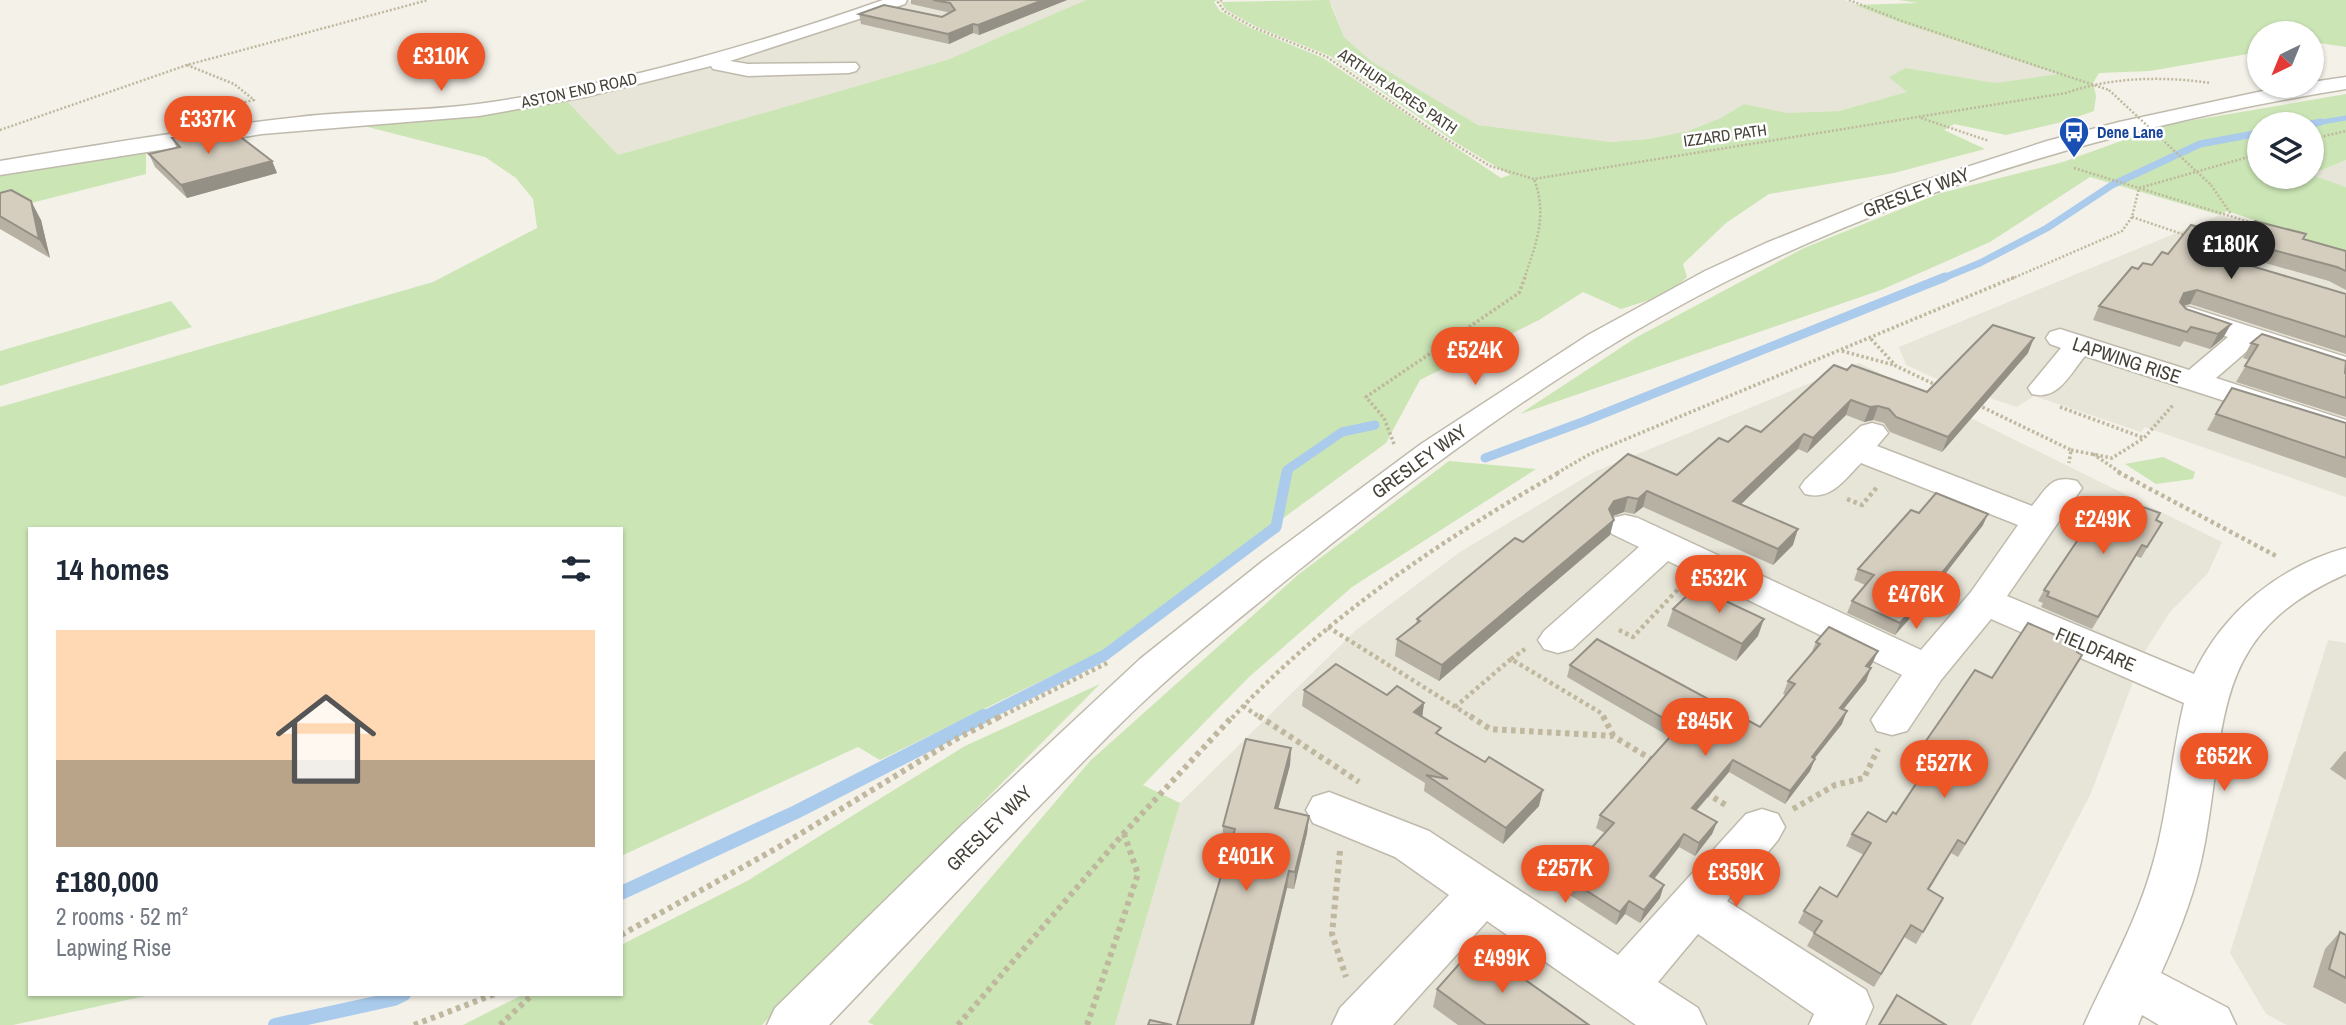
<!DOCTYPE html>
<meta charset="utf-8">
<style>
:root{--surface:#fff;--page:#f2f2f3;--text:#1f2937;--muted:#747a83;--line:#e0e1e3;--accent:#ed5627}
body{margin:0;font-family:"Archivo Narrow",sans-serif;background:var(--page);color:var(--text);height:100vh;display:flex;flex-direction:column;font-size:26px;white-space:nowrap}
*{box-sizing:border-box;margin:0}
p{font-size:23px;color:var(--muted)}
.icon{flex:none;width:38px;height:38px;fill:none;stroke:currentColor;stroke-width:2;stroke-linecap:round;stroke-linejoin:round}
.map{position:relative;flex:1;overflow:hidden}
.panel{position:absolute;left:28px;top:527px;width:595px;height:469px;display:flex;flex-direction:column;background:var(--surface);border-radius:0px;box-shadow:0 2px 5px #0004}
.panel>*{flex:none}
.needle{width:46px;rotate:223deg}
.tools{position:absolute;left:2247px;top:21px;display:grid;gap:14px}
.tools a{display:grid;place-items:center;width:77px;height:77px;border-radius:50%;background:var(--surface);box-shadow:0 2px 5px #0004;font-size:35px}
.price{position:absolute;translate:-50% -60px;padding:0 16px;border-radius:24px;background:var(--accent);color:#fff;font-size:23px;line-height:46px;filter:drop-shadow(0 2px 4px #0008)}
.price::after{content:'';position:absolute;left:50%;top:42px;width:21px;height:16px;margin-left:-10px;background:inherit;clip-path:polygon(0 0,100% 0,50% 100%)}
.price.current{background:#222;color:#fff}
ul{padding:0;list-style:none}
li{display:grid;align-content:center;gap:14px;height:371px;padding:0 28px}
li+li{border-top:2px solid var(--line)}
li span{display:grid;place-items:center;height:217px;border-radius:0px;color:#555}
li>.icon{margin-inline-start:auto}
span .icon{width:126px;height:126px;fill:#fffc;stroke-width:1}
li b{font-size:30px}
h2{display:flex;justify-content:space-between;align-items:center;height:84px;padding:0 28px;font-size:30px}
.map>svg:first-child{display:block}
.residential{fill:#e7e4d8}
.green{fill:#cbe5b5}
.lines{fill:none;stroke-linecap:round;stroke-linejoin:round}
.stream-far4{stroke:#aacbec;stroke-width:5}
.stream-far3{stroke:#aacbec;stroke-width:7}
.stream-far2{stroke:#aacbec;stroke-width:9}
.stream-far1{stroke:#aacbec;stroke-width:11}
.stream{stroke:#aacbec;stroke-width:14}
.minor-casing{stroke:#bfbaac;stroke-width:3}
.path-far3{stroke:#bfb79e;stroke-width:2.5;stroke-dasharray:2 2;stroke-linecap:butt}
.path-far2{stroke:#bfb79e;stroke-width:3.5;stroke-dasharray:2.5 2.5;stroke-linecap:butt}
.path-far1{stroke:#bfb79e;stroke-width:4.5;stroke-dasharray:3.5 3.5;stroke-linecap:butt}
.path{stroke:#bfb79e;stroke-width:6;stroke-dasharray:4.5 4.5;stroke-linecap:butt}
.minor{fill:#fff;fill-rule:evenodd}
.path-bridge{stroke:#bfb79e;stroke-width:2.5;stroke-dasharray:2 2;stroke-linecap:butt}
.wall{fill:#b7b1a4}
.shaded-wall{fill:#959086}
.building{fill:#d5cebf;stroke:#959086;stroke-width:2}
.labels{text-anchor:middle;stroke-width:5;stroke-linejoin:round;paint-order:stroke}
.far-street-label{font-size:16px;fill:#474238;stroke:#fff}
.far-transit-label{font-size:16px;font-weight:bold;fill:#164399;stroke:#fff;text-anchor:start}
.street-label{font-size:19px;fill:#474238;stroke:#fff}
</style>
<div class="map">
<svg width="2346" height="1025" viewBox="0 0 2346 1025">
<rect width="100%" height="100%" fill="#f4f1e9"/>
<g class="residential">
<path d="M913,0H1086L947,60L618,155L564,98L749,55Z"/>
<path d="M1327,0H1845L1896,21L2059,74L1995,83L1906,68L1908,92L1839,111L1787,113L1744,104L1721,118L1688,131L1648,139L1611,142L1478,125L1371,61L1344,37L1332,5Z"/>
<path d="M2346,160V187L2312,175V174Z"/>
<path d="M2220,215L2346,258V497L2145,427L2141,432L2034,396L2017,407L1950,385L1906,365L1899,347Z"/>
<path d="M1859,363L2222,542L2208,573L2170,612L2144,653L2091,793L1971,1025H1115L1180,803L1356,630L1460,552L1594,472Z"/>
<path d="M2328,640L2346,643V1025H2287L2266,1014L2230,953Z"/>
</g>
<g class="green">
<path d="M1086,0H1217L1214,2L1220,11L1251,28L1323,58L1501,178L1510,175L1455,142L1330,56L1257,27L1226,10L1221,2L1329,0L1344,37L1371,61L1478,125L1611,142L1648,139L1688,131L1721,118L1744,104L1787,113L1839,111L1907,92L1889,77L1906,68L1995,83L2058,74L1896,21L1855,5L1918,3L1899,0H2346V47L2312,42V33H2259V52L2150,71L2099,73L2093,83L2096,96L2094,111L2066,121L2006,135L1954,124L1944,130L1985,149L1894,173L1769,194L1726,223L1683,264L1687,277L1668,294L1621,309L1583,292L1539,320L1420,380L1386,443L1100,652L880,760L858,747L621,856V528H30V994H154L13,1025H0V407L433,282L537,228L533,199L516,178L485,157L364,126L564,98L618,155L947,60Z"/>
<path d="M2346,94V160L2312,174V124H2259V177L2312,175L2346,187V258L2304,244L2306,237L2227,211L2220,215L2090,177L1990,242L1881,290L1520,414L1637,337L1804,248L1941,193L2063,162L2165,125Z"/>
<path d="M146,150V174L27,204L0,193V172Z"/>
<path d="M171,301L192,327L0,386V351Z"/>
<path d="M2163,457L2195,472L2193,479L2156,484L2125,464Z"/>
<path d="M1449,461L1536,469L1352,587L1249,677L1143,785L1180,803L1115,1025H874L868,1022L1090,761L1299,574Z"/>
<path d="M1100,684L762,1025H463L524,994H621V945L747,881L965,746Z"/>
</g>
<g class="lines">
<path class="stream-far4" d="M2310,124L2346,118"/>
<g class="stream-far3">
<path d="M2310,124L2321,122"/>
<path d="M1941,279L1980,263L2047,228L2112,185L2200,144L2259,133"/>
</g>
<g class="stream-far2">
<path d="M1485,458L1585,421L1945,277"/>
<path d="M1286,473L1287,470L1342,432L1375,425"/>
</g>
<path class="stream-far1" d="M981,718L1105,655L1276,527L1287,472"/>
<g class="stream">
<path d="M621,893L796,812L984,716"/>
<path d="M275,1025L394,999L404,994"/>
</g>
<g class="minor-casing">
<g id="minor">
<path d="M883,0H907L905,4L730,61L748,64L856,63L859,67L856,71L849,73L748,76L713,69L711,66L585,97L479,116L262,134L0,175V161C99,145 199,128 299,117C358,110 419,112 478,104C616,85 752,46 883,0Z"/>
<path d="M2346,77V89C2131,124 1923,183 1727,281C1585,352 1456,446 1331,544C1267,596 1202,647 1142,703C1115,728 1090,755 1064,781C985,861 907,943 829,1025H767L775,1008L964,823L1140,659L1263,561L1421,444L1588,335L1705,271L1766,243L1905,187L2047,141L2119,122L2272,89L2312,86V82Z"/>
<path d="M2189,307L2346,357V376L2253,346L2216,378L2346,420V440L2085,356C2070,374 2058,401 2032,394L2028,388L2061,348L2050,344L2046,338L2050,332L2060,329L2189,370L2228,337L2179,321L2175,315L2179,309Z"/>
<path d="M1872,423L1883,426L1888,433L1877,446L2032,506C2047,488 2051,474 2077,481L2082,488L2007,596L2194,674C2223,612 2280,566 2346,548V574C2211,633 2227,719 2205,842C2197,888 2180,931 2161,973L2228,1008L2236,1025H2159L2142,1015L2138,1025H2084C2108,972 2136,923 2152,867C2168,813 2171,757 2184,703L1991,619L1941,680L1907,731L1892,735L1877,731L1871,720L1902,675L1668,561L1572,649L1558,653L1544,649L1538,640L1544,631L1639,547L1612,534L1607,526L1612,518L1625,515L1638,518L1921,650L1971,592L2018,525L1861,463C1844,480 1831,501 1805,494L1800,487L1805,480L1861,426Z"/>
<path d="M1329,792L1429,831L1618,955L1746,814L1762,809L1778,814L1785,827L1778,840L1727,901L1866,990L1873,1007L1865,1025H1809L1814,1014L1698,934L1658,982L1698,1008L1706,1025H1636L1487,921L1393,1025H1332L1340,1008L1449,895L1395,857L1313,823L1306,810L1313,797Z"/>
</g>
</g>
<g class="path-far3">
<path d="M1222,0L1218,2L1224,11L1255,28L1327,57L1433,131L1490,166L1534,179L2066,93C2110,77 2164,76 2210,83"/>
<path d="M1849,0L1902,21L2109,90"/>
<path d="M187,65L234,84L254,100L231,105"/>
<path d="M1921,118L1989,141"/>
<path d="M0,130L187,65L428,0"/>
<path d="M2312,139L2346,131"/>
<path d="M2074,168L2259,225"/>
<path d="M2211,185L2231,214"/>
<path d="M2132,217L2188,236"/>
<path d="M1524,279C1536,244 1548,215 1534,179"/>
<path d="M2011,279L2122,231L2132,217L2139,188L2259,154"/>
</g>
<g class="path-far2">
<path d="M1871,339L1896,366L1938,386"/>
<path d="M1842,351L1894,365"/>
<path d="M1978,405L2071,450L2069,463"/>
<path d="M2060,407L2144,438"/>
<path d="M1394,444L1384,418L1366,397L1519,293L1525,277"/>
<path d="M2071,450L2112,458L2144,438L2174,404"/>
<path d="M2093,454L2121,473"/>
<path d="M1557,473L1590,454L2015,277"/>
</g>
<g class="path-far1">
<path d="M2118,472L2278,557"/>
<path d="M1847,499L1862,505L1878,486"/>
<path d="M1328,627L1473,718"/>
<path d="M1619,630L1633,637L1681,586"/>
<path d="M1511,659L1525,649"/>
<path d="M1243,706L1261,718"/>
<path d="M1455,707L1511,659L1601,713L1604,718"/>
<path d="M998,718L1107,663"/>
<path d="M1232,718C1326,617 1440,541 1560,472"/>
</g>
<g class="path">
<path d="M1259,716L1359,782"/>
<path d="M1470,716L1490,729L1613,736L1654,761"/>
<path d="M1603,716L1613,735"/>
<path d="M1706,793L1729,807"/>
<path d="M1793,809L1835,785L1864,778L1878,749"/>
<path d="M1340,851L1332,934L1346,977"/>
<path d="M621,935L777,848L956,739L1001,716"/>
<path d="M414,1025L495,994"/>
<path d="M500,1025L533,994"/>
<path d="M958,1025L1124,833L1233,716"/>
<path d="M1087,1025L1138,874L1124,834"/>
</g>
<use href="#minor" class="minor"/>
<path class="path-bridge" d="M2109,90L2211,185"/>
</g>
<g class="wall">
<path d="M911,0H1067L979,35L973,33L949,44L861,24L859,14L942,17L951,13L911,4Z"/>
<path d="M172,138L272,161L277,173L187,198L155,167L149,154L177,148Z"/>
<path d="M0,193L41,220L50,258L0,229Z"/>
<path d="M2306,234L2304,239L2346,251V290L2329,281L2251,259L2245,261L2248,265L2346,294V354L2190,304L2183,306L2186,309L2231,324L2223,338L2210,349L2184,341L2180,347L2093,320L2099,306L2138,269L2152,265L2168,254L2240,238Z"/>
<path d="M2251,343L2346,373V417L2236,382L2249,360L2243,358Z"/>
<path d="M2028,353L1942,452L1890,432L1884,423L1873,420L1864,422L1846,415L1807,453L1798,449L1741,504L1793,545L1773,565L1643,507L1634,514L1624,512L1612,516L1610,535L1439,681L1395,656L1397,639L1416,624L1417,619L1523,542L1677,475L1728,442L1761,432L1847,370L1927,392Z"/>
<path d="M2216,414L2346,423V478L2207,430Z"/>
<path d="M2116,506L2162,523L2141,558L2136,556L2092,629L2041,607L2043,603L2038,601L2044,590L2106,509Z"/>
<path d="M1919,513L1983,525L1918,609L1895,635L1847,613L1852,601L1865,585L1854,580L1858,569Z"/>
<path d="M1673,609L1758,636L1736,661L1667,626Z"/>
<path d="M1816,642L1878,651L1872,664L1869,667L1866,681L1843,709L1842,724L1815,758L1810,771L1785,804L1729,772L1697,810L1717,822L1712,834L1695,856L1679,847L1654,879L1660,898L1640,923L1625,914L1616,925L1562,890L1565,877L1605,833L1596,828L1600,815L1670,737L1567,677L1570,665L1760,727L1786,695L1783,694L1788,681L1811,654Z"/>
<path d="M2077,652L2075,667L1958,857L1951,853L1929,890L1943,898L1916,944L1904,937L1874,987L1807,946L1814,933L1798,923L1804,911L1837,897L1864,855L1846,846L1852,834L1886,822L1896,814L1927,767L1915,760L1921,748L1992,678Z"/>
<path d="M1304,690L1387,695L1424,703L1422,717L1440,735L1539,806L1503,844L1424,791L1425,783L1302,706Z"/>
<path d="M1291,748L1290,765L1278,809L1309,816L1307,833L1294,889L1287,888L1254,1025H1177L1231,845L1222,843L1223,826Z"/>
<path d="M2346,751V780L2330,769L2344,752Z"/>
<path d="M2340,932L2346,935V1004L2313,987L2325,949Z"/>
<path d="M1437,989L1589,1025H1458L1433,1007Z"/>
</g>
<g class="shaded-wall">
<path d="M1043,0H1067L979,35L978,25Z"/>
<path d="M973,24V33L949,44L948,34Z"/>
<path d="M272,161L277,173L187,198L181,185Z"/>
<path d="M31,201L41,220L50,258L39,239Z"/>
<path d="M2258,246L2251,259L2240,261L2242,255L2248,248Z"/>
<path d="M2197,290L2190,304L2177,308L2184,293Z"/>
<path d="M2231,324L2223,338L2210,349L2218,334Z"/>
<path d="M2034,338L2028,353L1942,452L1948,437Z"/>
<path d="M1851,400L1846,415L1807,453L1813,438Z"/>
<path d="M1878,406L1873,420L1864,422L1870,407Z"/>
<path d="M1804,434L1798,449L1728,517L1733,501Z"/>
<path d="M1647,491L1643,507L1634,514L1638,499Z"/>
<path d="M1628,497L1624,512L1610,517L1609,509L1614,501Z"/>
<path d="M1988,514L1983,525L1918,609L1895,635L1900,623Z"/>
<path d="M1614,520L1610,535L1439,681L1442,665Z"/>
<path d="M1798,529L1793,545L1773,565L1778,549Z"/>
<path d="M1764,619L1758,636L1736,661L1742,644Z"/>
<path d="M1878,651L1872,664L1861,678L1866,666Z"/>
<path d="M1871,668L1866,681L1835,720L1840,708Z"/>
<path d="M1424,703L1422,719L1414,712Z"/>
<path d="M1847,711L1842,724L1806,769L1812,757Z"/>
<path d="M1291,748L1290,765L1274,825L1275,808Z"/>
<path d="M1815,759L1810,771L1785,804L1790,791Z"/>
<path d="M1733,760L1729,772L1688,820L1692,808Z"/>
<path d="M1543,790L1539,806L1503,844L1506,828Z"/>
<path d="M1309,816L1307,833L1294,889L1295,872Z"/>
<path d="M1717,822L1712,834L1695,856L1699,843Z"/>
<path d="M1684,834L1679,847L1646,889L1650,876Z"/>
<path d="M1289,871L1287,888L1254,1025H1251Z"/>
<path d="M1664,885L1660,898L1640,923L1644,910Z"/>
<path d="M1629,901L1625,914L1616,925L1620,912Z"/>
</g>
<g class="building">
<path d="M933,0H1043L978,25L973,24L948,34L859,14L884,5L942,17L955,10L950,3Z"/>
<path d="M230,129L272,161L181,185L149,154L180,147L172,138Z"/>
<path d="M11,190L31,201L39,239L0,216V193Z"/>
<path d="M2255,221L2306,234L2303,239L2346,251V271L2337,267L2258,246L2248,248L2242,255L2248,265L2346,294V337L2197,290L2184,293L2180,302L2186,309L2231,324L2218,334L2191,327L2187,332L2099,306L2132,267L2138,269L2143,263L2152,265L2162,252L2168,254L2191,225L2240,238Z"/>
<path d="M1993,325L2034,338L1948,437L1896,417L1889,409L1878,406L1870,407L1851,400L1813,438L1804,434L1733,501L1798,529L1778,549L1647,491L1638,499L1628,497L1614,501L1609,509L1614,520L1442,665L1397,639L1420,621L1417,619L1515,538L1523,542L1628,454L1677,475L1719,438L1728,442L1746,426L1761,432L1834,365L1847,370L1852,365L1927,392Z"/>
<path d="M2262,334L2346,361L2345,373H2346V398L2245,366L2258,345L2251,343Z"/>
<path d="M2232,388L2346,423V458L2216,414Z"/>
<path d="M1936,493L1988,514L1923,597L1900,623L1852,601L1874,575L1858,569L1911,510L1919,513Z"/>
<path d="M2120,499L2160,513L2156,520L2162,523L2147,547L2142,545L2098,617L2047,596L2049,592L2044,590L2100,507L2106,509L2110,503L2116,506Z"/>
<path d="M1696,587L1764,619L1742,644L1673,609Z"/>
<path d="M2028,623L2081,646L2077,652L2082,655L1965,844L1958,840L1928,889L1943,898L1923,932L1911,925L1881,974L1814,933L1822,921L1804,911L1820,887L1837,897L1871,843L1852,834L1868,812L1886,822L1893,812L1896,814L1935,755L1921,748L1975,670L1992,678Z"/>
<path d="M1829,627L1878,651L1866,666L1871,668L1840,708L1847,711L1812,757L1815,759L1790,791L1733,760L1692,808L1717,822L1699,843L1684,834L1650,876L1664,885L1644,910L1629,901L1620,912L1565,877L1614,823L1600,815L1679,727L1570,665L1597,639L1760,727L1795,684L1788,681L1820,644L1816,642Z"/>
<path d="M1336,664L1387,695L1397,686L1424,703L1414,712L1441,728L1436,733L1485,762L1489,757L1543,790L1506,828L1426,775L1448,779L1304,690Z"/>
<path d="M1246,739L1291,748L1275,808L1309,816L1295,872L1289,871L1251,1025H1177L1235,829L1223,826Z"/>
<path d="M2340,932L2346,935V978L2329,969Z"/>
<path d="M1476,945L1589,1025H1486L1437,989Z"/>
<path d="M1897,995L1946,1025H1879Z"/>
<path d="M1150,1020L1172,1025H1148Z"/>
</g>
<defs>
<g id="bus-pin" transform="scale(1.575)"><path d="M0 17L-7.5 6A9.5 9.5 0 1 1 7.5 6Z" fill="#1a4fb4" stroke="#fff"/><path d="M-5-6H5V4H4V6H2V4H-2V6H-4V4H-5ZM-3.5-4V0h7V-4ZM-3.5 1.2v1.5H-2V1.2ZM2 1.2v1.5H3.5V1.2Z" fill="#fff"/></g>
</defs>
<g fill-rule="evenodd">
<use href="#bus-pin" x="2074" y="132"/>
</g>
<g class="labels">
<g class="far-street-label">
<text transform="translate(579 90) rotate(-12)" y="6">ASTON END ROAD</text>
<text transform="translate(1398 91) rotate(34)" y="6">ARTHUR ACRES PATH</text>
<text transform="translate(1725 135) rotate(-8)" y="6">IZZARD PATH</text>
</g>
<g class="far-transit-label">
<text x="2097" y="138">Dene Lane</text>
</g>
<g class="street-label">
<text transform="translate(1916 192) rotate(-20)" y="7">GRESLEY WAY</text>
<text transform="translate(2127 360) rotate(18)" y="7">LAPWING RISE</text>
<text transform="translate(1419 461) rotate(-36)" y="7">GRESLEY WAY</text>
<text transform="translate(2096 649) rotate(23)" y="7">FIELDFARE</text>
<text transform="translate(989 828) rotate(-45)" y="7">GRESLEY WAY</text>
</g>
</g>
</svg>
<div class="tools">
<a><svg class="needle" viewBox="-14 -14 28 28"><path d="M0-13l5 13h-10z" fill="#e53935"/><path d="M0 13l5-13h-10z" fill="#747a83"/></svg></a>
<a><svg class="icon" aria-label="layers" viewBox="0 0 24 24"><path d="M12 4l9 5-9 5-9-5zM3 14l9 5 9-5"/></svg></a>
</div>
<b class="price" style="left:441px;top:93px">£310K</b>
<b class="price" style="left:208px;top:156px">£337K</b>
<b class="price current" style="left:2231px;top:281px">£180K</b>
<b class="price" style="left:1475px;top:387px">£524K</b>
<b class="price" style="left:2103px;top:556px">£249K</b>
<b class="price" style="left:1719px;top:615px">£532K</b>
<b class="price" style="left:1916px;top:631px">£476K</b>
<b class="price" style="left:1705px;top:758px">£845K</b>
<b class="price" style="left:2224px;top:793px">£652K</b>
<b class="price" style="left:1944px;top:800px">£527K</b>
<b class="price" style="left:1246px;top:893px">£401K</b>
<b class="price" style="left:1565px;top:905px">£257K</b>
<b class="price" style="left:1736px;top:909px">£359K</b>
<b class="price" style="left:1502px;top:995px">£499K</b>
<section class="panel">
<h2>14 homes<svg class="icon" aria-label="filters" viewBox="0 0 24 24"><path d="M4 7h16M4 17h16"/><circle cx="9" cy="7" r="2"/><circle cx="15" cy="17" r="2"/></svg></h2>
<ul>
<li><span style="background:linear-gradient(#ffd9b3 60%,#b9a48a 0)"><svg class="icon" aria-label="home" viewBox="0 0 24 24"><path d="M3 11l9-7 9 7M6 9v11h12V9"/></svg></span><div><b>£180,000</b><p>2 rooms · 52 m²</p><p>Lapwing Rise</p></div></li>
</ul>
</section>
</div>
